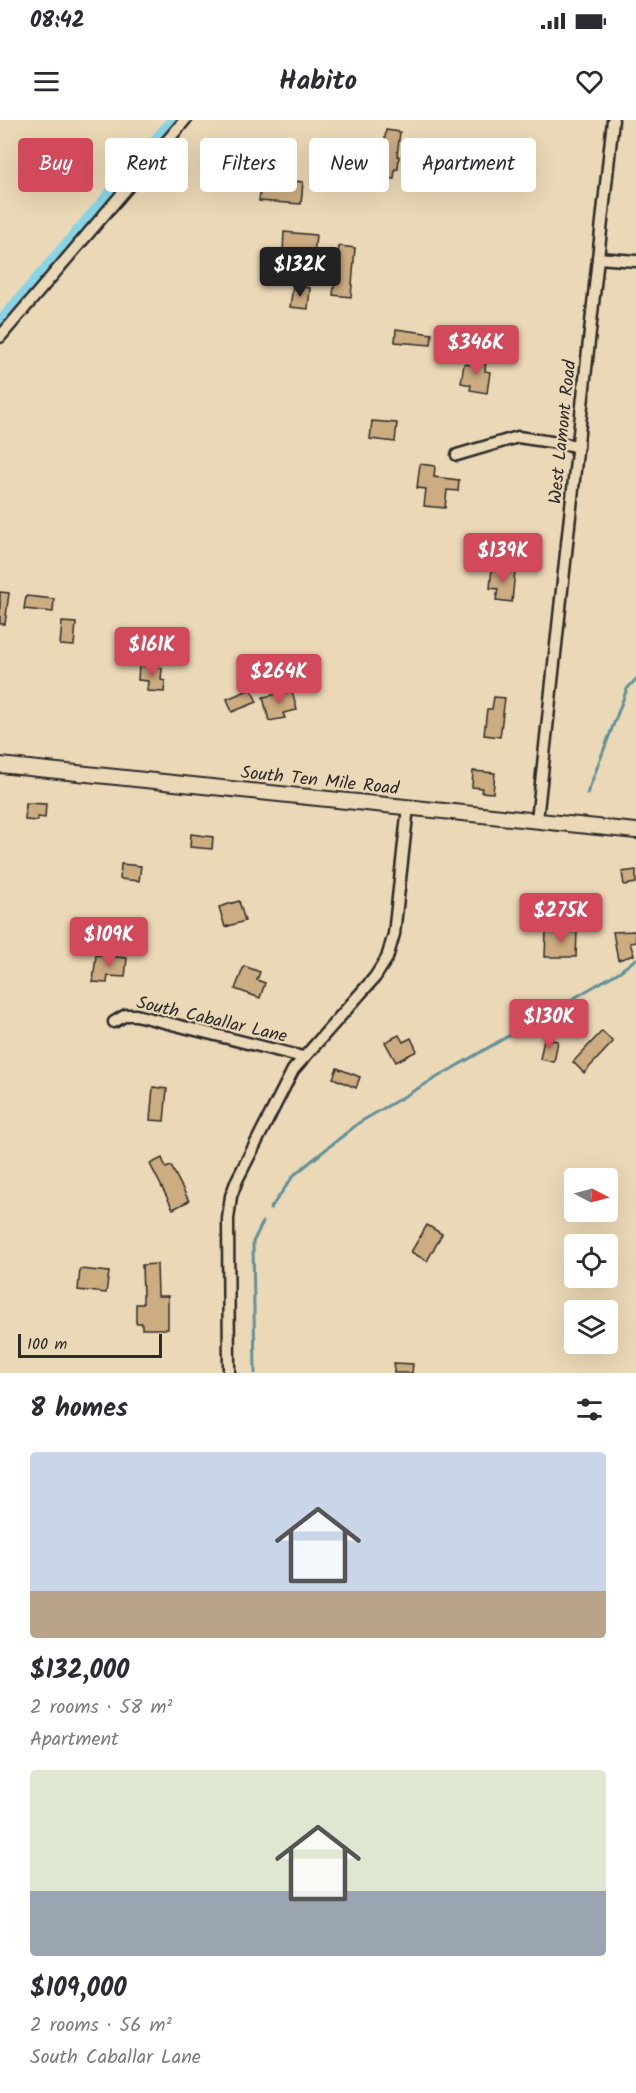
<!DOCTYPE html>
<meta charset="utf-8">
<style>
:root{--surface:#fff;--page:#f7f7f7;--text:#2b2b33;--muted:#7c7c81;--accent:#d1495b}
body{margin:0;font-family:Kalam,sans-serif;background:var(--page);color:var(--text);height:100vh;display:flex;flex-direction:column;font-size:22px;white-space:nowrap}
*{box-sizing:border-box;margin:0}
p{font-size:20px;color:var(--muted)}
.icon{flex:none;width:33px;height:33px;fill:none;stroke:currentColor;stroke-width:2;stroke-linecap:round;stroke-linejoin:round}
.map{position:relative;height:1253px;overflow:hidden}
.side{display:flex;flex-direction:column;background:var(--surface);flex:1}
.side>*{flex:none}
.top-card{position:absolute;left:18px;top:18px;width:600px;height:54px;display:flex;gap:12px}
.needle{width:39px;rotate:96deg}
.controls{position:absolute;left:564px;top:1048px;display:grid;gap:12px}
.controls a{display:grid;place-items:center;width:54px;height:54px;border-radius:6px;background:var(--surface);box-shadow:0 6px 24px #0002;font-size:30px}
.scale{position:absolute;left:18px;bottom:15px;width:144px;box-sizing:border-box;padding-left:6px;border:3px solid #2b2b2b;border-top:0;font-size:16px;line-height:21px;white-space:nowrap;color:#2b2b2b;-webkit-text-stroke:4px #ebd8b6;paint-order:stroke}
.price{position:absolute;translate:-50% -51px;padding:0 14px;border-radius:6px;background:var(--accent);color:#fff;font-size:20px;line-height:39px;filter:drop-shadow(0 2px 3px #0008)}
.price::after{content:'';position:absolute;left:50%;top:36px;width:18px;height:14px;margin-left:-9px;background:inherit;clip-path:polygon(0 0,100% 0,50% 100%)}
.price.selected{background:#222;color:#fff}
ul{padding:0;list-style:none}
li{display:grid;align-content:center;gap:12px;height:318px;padding:0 30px}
li span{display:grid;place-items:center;height:186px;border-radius:6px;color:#555}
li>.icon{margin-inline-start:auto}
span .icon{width:108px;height:108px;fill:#fffc;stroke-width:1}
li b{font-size:26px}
h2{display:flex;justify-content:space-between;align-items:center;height:72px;padding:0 30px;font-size:26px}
.chip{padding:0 21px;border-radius:6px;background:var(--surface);box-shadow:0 6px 24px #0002;font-size:21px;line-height:54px}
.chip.selected{background:var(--accent);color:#fff}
.status{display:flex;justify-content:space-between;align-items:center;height:42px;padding:0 30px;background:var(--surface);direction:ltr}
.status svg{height:16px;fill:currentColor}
header{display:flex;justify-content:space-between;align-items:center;height:78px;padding:0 30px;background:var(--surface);font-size:27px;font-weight:700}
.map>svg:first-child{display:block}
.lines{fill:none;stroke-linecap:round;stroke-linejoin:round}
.stream{stroke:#62919b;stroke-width:3}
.canal{stroke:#87d5e5;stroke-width:10}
.building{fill:#ccac80;stroke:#2b2b2b;stroke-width:1.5}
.minor-casing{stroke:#2b2b2b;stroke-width:15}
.major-casing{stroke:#2b2b2b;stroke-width:18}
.minor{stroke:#ebd8b6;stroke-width:10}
.major{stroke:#ebd8b6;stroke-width:14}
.labels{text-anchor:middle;stroke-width:4.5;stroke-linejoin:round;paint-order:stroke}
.street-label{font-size:18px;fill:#2b2b2b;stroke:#ebd8b6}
</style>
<div class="status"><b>08:42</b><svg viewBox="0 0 49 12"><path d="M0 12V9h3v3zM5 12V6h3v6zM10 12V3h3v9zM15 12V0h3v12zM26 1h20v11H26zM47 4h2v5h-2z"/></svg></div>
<header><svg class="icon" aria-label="menu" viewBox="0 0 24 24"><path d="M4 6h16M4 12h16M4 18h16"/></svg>Habito<svg class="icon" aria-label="heart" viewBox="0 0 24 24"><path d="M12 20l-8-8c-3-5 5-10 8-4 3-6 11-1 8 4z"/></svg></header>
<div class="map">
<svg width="636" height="1253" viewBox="0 0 636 1253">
<rect width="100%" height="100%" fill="#ebd8b6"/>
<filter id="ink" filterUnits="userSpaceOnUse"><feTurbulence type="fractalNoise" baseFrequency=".0167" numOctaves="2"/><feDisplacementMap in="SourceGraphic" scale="12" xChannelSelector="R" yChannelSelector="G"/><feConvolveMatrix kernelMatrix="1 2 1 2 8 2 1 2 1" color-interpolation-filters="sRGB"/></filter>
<g filter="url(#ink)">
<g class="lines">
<g class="stream">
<path d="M587,674L627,569L636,559"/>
<path d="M270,1089L294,1055L360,1002L619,852L636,839"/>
<path d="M255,1253L253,1122L263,1102"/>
</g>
<path class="canal" d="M0,201L172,0"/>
</g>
<g class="building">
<path d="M386,10L400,12L397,36H399L398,49H395L394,59L380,58Z"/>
<path d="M264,40L287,43L285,60L303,62L301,84L259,81Z"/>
<path d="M284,112L316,115L314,135L283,132Z"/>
<path d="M339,126L355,128L351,177L333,175Z"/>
<path d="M293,166L310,168L308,189L290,187Z"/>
<path d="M396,209L432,214L431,225L395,222Z"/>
<path d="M474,239L486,240L485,251L490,252L487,273L470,270L471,265L461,263L464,244L473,245Z"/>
<path d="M372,301L397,303L395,322L370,319Z"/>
<path d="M420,344L435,346L434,357L459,360L458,371L447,370L445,388L424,386L426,369L417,368Z"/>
<path d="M492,448L515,450L512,482L496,480L498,469L490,468Z"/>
<path d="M0,472L9,473L5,504H0Z"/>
<path d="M26,476L54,479L53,492L24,489Z"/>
<path d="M62,502L76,503L74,526L60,525Z"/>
<path d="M139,545L162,548L161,560L165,561L164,572L147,571L148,561L138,560Z"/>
<path d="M251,569L257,582L232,592L227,579Z"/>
<path d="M292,571L297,590L283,593L285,598L269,601L263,577Z"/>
<path d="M494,577L505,578L500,617L484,615L487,589H492Z"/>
<path d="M473,651L495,653L493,673L481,672L482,668L472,667Z"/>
<path d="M26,683L46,684L45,698L38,697L37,701L25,700Z"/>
<path d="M191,714L213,717L212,729L190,727Z"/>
<path d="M121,744L141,746L139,761L120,759Z"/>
<path d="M636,750V763L624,765L622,752Z"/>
<path d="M239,781L245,801L225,807L219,787Z"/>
<path d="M546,811L577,812L576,837H545Z"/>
<path d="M635,811L636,822L630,823L634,835L618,840L613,812Z"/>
<path d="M96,835L127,838L125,857L108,856L107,863L93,862Z"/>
<path d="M244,846L260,852L257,860L265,863L260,878L235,869Z"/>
<path d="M602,911L613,922L584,953L573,942Z"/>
<path d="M399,915L403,922L411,918L417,931L396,942L385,922Z"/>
<path d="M544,919L558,921L554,942L540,939Z"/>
<path d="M337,948L360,957L356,968L333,958Z"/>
<path d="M153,967L167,969L164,1001L150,1000Z"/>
<path d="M162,1038L166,1048L171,1046L189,1081L173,1089L150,1044Z"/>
<path d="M427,1105L442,1114L427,1141L411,1132Z"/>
<path d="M157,1144L158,1176H168V1209H142V1203H136V1184H143V1175L142,1145Z"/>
<path d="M80,1149L109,1152L106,1173L78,1170Z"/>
<path d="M394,1243L413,1244L412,1253H394Z"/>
</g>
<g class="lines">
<g class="minor-casing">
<g id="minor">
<path d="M598,138L636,141"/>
<path d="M0,217L185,0"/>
<path d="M457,335L518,317L578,326"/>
<path d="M537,700L613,0"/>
<path d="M114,902L126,895H136L303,937"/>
<path d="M229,1253L228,1099L231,1076L237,1060L293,950L375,857L387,838L394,814L408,687"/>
</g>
</g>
<g class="major-casing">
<path id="major" d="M0,645L636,711"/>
</g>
<use href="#minor" class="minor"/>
<use href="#major" class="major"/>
</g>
</g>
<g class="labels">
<g class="street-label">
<text transform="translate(562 312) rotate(-84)" y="6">West Lamont Road</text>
<text transform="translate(320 660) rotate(6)" y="6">South Ten Mile Road</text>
<text transform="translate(212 899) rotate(13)" y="6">South Caballar Lane</text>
</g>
</g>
</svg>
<div class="controls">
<a><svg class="needle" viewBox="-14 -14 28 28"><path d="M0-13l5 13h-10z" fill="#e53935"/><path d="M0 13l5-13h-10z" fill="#7c7c81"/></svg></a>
<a><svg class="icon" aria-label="locate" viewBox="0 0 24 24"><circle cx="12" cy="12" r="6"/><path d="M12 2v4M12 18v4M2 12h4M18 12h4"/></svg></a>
<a><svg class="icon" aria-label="layers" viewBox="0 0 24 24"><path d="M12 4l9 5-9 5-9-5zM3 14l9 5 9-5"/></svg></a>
</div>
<div class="scale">100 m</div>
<b class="price selected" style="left:300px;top:178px">$132K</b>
<b class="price" style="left:476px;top:256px">$346K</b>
<b class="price" style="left:503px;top:464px">$139K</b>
<b class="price" style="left:152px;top:558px">$161K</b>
<b class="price" style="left:279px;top:585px">$264K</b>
<b class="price" style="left:561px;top:824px">$275K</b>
<b class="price" style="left:109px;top:848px">$109K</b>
<b class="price" style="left:549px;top:930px">$130K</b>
<div class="top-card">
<a class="chip selected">Buy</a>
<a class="chip">Rent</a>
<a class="chip">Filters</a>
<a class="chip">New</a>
<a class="chip">Apartment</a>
</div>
</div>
<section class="side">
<h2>8 homes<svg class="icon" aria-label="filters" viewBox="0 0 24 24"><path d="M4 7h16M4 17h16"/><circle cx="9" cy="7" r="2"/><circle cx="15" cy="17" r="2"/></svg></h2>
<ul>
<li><span style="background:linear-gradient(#c9d6e8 75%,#b9a48a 0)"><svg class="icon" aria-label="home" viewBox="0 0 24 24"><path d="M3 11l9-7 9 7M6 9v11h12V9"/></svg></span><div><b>$132,000</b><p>2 rooms · 58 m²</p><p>Apartment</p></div></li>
<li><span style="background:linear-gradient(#dfe7d0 65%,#9aa5b1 0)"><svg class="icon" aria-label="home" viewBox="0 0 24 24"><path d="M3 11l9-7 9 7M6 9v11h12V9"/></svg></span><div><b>$109,000</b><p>2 rooms · 56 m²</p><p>South Caballar Lane</p></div></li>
</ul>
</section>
